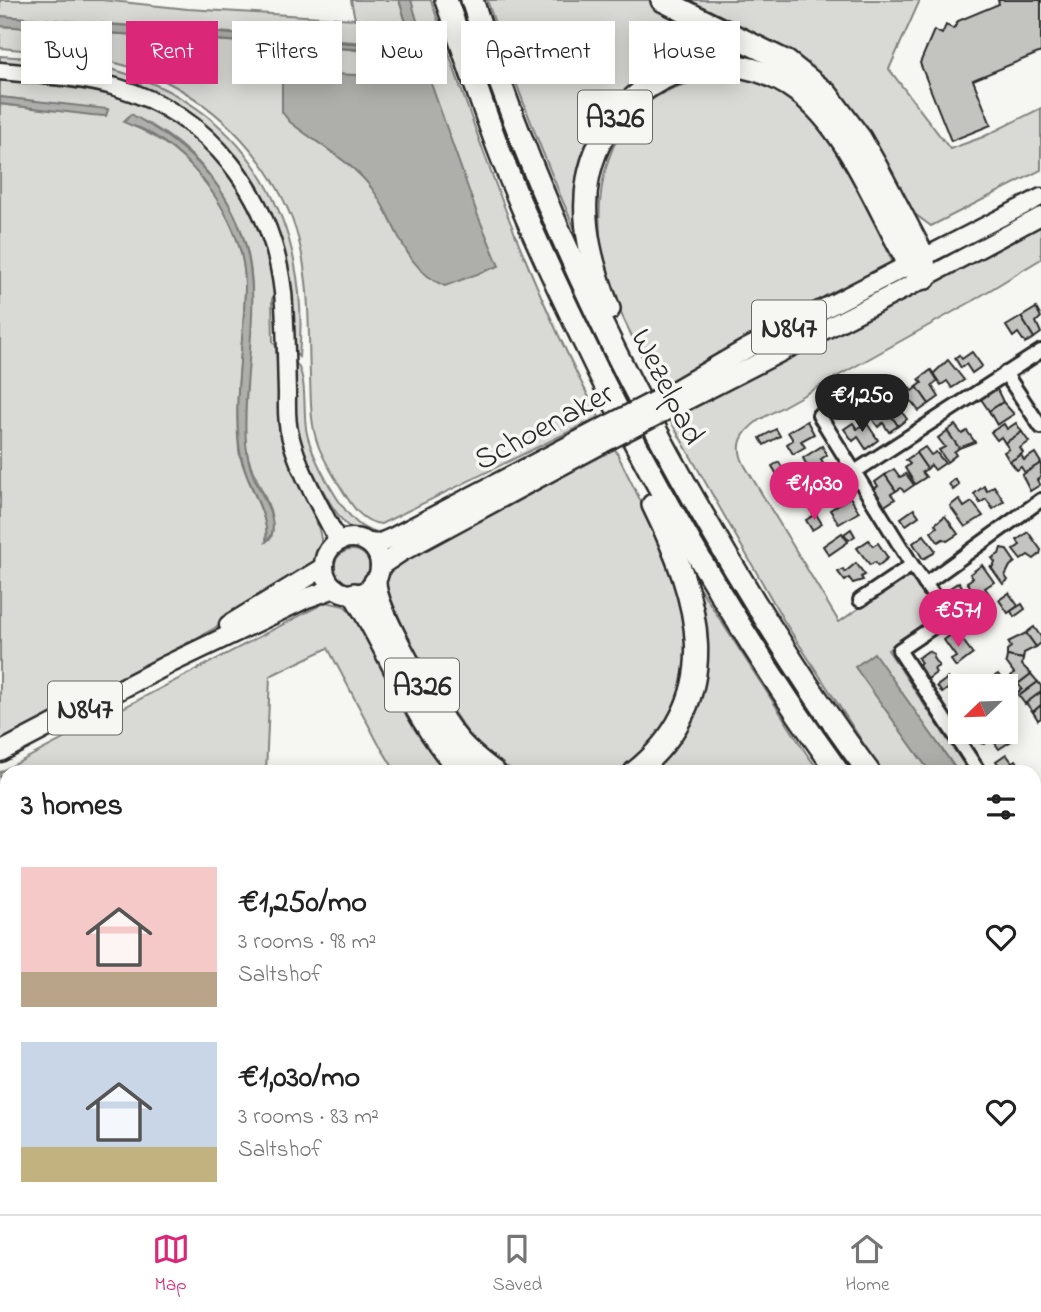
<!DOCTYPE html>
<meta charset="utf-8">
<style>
:root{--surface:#fff;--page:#f6f6f6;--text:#222;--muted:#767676;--line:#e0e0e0;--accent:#db2777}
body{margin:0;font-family:"Indie Flower",sans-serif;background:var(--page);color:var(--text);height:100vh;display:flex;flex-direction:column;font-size:26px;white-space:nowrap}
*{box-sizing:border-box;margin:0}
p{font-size:23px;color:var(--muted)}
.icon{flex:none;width:38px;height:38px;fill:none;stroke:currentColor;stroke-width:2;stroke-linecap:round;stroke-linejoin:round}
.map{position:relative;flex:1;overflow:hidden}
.details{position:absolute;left:0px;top:765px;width:1041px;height:450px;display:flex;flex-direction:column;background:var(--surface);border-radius:21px 21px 0 0;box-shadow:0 4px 18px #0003}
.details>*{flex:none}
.hud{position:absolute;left:21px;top:21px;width:999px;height:63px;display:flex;gap:14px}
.needle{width:46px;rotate:247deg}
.controls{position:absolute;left:948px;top:674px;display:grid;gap:14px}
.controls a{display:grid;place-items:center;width:70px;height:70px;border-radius:0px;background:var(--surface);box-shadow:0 4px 18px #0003;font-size:35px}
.price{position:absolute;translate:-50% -60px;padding:0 16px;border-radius:24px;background:var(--accent);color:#fff;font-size:23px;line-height:46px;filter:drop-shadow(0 2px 4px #0008)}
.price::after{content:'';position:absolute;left:50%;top:42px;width:21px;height:16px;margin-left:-10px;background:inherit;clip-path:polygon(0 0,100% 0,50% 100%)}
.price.on{background:#222;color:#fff}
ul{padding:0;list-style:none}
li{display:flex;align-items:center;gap:21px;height:175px;padding:0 21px}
li span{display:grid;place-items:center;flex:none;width:196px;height:140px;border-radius:0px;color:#555}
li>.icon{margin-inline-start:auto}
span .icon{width:84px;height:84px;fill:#fffc;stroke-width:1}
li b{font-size:30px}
h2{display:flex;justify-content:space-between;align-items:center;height:84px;padding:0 21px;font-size:30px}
.pill{padding:0 24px;border-radius:0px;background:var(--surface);box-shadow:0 4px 18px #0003;font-size:24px;line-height:63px}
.pill.on{background:var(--accent);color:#fff}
.tab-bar{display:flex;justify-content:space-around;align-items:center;height:98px;border-top:2px solid var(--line);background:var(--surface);font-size:19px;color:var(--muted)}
.tab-bar a{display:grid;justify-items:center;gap:4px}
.tab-bar .on{color:var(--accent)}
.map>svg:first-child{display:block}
.green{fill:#d9d9d5;stroke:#828280;stroke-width:2;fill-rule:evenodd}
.water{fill:#aeaeab;stroke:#7a7a78;stroke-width:2}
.building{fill:#c3c3c0;stroke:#2b2b2b;stroke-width:2}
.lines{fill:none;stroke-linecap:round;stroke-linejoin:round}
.minor-casing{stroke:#2b2b2b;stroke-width:18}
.secondary-casing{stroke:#2b2b2b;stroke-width:21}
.primary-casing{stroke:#2b2b2b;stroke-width:23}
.motorway-casing{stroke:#2b2b2b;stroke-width:26}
.minor{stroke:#f6f6f2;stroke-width:12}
.secondary{stroke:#f6f6f2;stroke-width:16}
.primary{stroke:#f6f6f2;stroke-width:18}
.motorway{stroke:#f6f6f2;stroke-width:21}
.primary-bridge-casing{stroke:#2b2b2b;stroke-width:23;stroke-linecap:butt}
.primary-bridge{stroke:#f6f6f2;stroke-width:18}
.labels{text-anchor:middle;stroke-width:7;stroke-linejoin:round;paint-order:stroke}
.shield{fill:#f6f6f2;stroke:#686867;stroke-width:2}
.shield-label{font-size:30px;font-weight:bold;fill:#2b2b2b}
.street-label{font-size:32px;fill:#2b2b2b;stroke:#f6f6f2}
</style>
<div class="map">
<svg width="1041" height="1214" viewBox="0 0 1041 1214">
<rect width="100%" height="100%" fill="#f6f6f2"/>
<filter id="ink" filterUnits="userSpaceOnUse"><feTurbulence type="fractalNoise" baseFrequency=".0143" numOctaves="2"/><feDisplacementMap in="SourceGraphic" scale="14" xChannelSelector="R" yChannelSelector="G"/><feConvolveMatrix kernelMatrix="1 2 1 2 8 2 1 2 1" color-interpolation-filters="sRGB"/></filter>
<g filter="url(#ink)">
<g class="green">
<path d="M0,0H102L188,9L355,19L351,0H399L413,45L412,48L367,43L0,16Z"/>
<path d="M410,0H431C479,145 528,282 599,417L381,524C362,522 352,506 343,491C334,476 324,461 318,445C310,423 311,399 310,376C308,324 311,269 292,219C269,160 222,110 165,81C115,55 56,53 0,48V26L349,49L429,62Z"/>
<path d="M487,0H655L802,74L722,58L603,124L583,248C547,167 515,84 487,0Z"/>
<path d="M678,0H920L889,69L950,149L983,137L1041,108V170L931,226L912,212L871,134L829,81L788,51Z"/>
<path d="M0,56C40,59 83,60 121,72C251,111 311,226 299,357L295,353C292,268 276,192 210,131C196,118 180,105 162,98C146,92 126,90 110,87C73,80 37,72 0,65Z"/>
<path d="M728,77C741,78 754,79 765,84C834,116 863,197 892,261L880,272L658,390C644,359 627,329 614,297C589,234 592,136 656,97C679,83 703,79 728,77Z"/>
<path d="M0,80C35,84 72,86 106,94C181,113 240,170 264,242C270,259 272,277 275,294L272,299L273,342L276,346C279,380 277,416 285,450C291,476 324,524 321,545C321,552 317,560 315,566L232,619L0,744V104L105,116L108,110L0,97ZM130,115C199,144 250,212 252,288C253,342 240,394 246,448C250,478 280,509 271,538L266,541C271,516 243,479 239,450C233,395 245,340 245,285C245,224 198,157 144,131C138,128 131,126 125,122Z"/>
<path d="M1041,224V259L969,303L759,420C741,433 734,446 745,466L839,622L905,576H913L935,607V618L888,650L969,772H958L874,654L856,667L930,772H882L784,621L670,420L973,262Z"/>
<path d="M294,361C309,374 302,415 307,434C313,459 343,518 366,529C376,534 383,531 392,529L571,439L574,440L389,535C377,539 364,536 353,530C334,519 302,453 297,431C293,414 290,377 294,361Z"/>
<path d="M615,449C655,533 729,653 657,739C646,752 638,763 623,772H516L492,758L471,737L420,665L386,605L385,580L391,567Z"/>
<circle cx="352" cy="568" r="18"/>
<path d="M694,579L806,753L820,772H646L684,731Z"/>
<path d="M326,602L344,606L356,616L449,772H396L378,743L328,648L270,676L266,772H7V1208H338L388,1214H0V772Z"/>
<path d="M1034,910L1041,918V971L1034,963Z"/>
<path d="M1034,1051L1041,1058V1098L1034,1090Z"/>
<path d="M437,1208H820L821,1214H437Z"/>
</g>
<g class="water">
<path d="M399,0H411L428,58L416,53L0,26V16L412,48L413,44Z"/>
<path d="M308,73L429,78L478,216L499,266L445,286C404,270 397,223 373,190C352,161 317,144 290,122L282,112V80L290,74Z"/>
<path d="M0,97L108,109L106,116L92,115L0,104Z"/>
<path d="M131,114C181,142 221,176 241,231C266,298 241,374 246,443C247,454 249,465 253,475C259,491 285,528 266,542C271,516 244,480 240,451C232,396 245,340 245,285C245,226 197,157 144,130C138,127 131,126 124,122Z"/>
<path d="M874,653L958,772H930L855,667Z"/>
<path d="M1034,871L1041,880V918L1034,910Z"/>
</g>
<g class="building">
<path d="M998,0H1041V52L973,80L991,125L951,141L920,63L934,30L942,34L946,25L954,29L958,21L999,4Z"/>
<path d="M1036,308L1041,317L1036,322L1041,333L1034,338L1021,317Z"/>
<path d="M1021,317L1034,338L1025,343L1018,333L1013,337L1006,326Z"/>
<path d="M972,352L982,366L972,373L966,364L961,368L955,358L959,355L962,359Z"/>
<path d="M948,360L964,380L952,388L947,381L941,385L933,374Z"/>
<path d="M931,370L938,381L932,386L939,397L929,404L917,387L922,383L919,379Z"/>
<path d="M995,385L1003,402L989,411L979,396Z"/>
<path d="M908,386L912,391L917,387L929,404L919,411L911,401L906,404L898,394Z"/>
<path d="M899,398L906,407L901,411L907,419L898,426L885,406Z"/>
<path d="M1003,402L1014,414L997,425L989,411Z"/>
<path d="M885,406L898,426L889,432L883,423L878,427L871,417Z"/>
<path d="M807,421L814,434L801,441L805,447L793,454L787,444L793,440L788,432Z"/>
<path d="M866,422L878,440L866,449L858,437L853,441L844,429L853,423L857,429Z"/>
<path d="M1016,423L1022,432L1005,443L1001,437L997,440L991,432L1004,424L1007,429Z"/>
<path d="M955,425L962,434L967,431L975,442L959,448L947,431Z"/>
<path d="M776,429L780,436L764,445L760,438Z"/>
<path d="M947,431L959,448L954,452L956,455L947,462L939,450L945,447L938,438Z"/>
<path d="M1022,432L1029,442L1020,448L1023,453L1010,462L1004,452L1009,449L1005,443Z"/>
<path d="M822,446L827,455L821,459L824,464L810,471L803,458Z"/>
<path d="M925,447L931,455L936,452L945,463L935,470L931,465L927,469L916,453Z"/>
<path d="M916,453L927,469L922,472L926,477L915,484L905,468L910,464L906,460Z"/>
<path d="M1035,453L1041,463L1025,473L1021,467L1017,470L1010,461L1021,455L1024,460Z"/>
<path d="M779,462L789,479L782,483L772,466Z"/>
<path d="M1041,463V477L1037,480L1040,485L1030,491L1022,475Z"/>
<path d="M894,469L900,477L906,474L914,485L904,492L901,488L896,491L885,475Z"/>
<path d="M885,475L896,491L891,494L895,499L883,507L872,491L878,486L875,482Z"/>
<path d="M836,477L843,489L820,502L810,486L822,479L825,484Z"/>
<path d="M955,479L959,485L953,490L949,484Z"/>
<path d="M984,486L987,491L994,486L1004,501L993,509L986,499L980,503L974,494Z"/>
<path d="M850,497L859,512L839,524L830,510Z"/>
<path d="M959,499L964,507L972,502L983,516L965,527L950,506Z"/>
<path d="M914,509L919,516L906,525L901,518Z"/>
<path d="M816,514L822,524L812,530L806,520Z"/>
<path d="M945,516L958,534L947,541L943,539L938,542L931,532L937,527L935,524Z"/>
<path d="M851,529L855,536L849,540L844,534Z"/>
<path d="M1028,532L1041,550L1040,554L1034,559L1028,555L1021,560L1013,550L1020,545L1017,540Z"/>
<path d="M842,533L848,542L829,555L823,546Z"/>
<path d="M924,535L935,550L934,553L923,559L913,543Z"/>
<path d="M869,540L873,546L878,543L888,558L878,566L875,562L870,565L857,548Z"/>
<path d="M1001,548L1006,549L1015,562L1010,566L1005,576L1008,580L1003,584L990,566L992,568L995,562L992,558L999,554Z"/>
<path d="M856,563L865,575L861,577L863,580L853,583L849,578L845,581L838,572L843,569L845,572Z"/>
<path d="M982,565L994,582L985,588L990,595L981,602L967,582L973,578L970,574Z"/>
<path d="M959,582L974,604L960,613L959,611L954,615L943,599L953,592L950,588Z"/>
<path d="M1009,593L1018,606L1008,613L999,600Z"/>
<path d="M1022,604L1025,609L1014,617L1011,611Z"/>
<path d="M1034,627L1041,637V643L1036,647L1026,633Z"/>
<path d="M956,631L973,654L956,667L951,660L956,657L944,640Z"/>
<path d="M1026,633L1036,647L1024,653L1023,659L1007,656V650L1011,647L1008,642Z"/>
<path d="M928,651L934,654L933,658L939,666L934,669L936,673L925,681L915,666L921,663L918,658Z"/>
<path d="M1007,656L1023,659L1022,665L1031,674L1018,684L1011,676L1014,673L1006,662Z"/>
<path d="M998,674L1006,685L1004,686H997L992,678Z"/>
<path d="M1031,674L1038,682L1019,696L1017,693L1022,689L1018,684Z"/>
<path d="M948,678L953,685L942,693L937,686Z"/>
<path d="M1038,682L1041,686V692L1025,704L1019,696Z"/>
<path d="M1041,692V705L1033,712L1026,703Z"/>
<path d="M1041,705V718L1038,720L1033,712Z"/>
<path d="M1006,730L1013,740L999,749L992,739L984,744L980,743L973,732Z"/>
<path d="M1006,754L1012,762L1016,760L1023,771L1000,772L1002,770L996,761Z"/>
<path d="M1034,785L1041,792V818H1038L1034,812Z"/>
</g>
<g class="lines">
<g class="minor-casing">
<g id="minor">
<path d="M1005,373L1041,427"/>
<path d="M819,415L912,565L943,609L939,623L899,650L979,772"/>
<path d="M853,473L1041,351"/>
<path d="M925,584L1041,500"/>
<path d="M860,600L912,565"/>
<path d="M1034,852L1041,859"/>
</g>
</g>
<g class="secondary-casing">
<g id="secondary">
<path d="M0,71C38,75 79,76 116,87C210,114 272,196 283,292C286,325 286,359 287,393C287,406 286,422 290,435C299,472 321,507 338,541"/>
<path d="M924,257L1041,197"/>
<path d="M925,278L1041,216"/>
</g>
</g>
<g class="primary-casing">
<g id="primary">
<path d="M670,393L746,349L920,259"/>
<path d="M675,406L925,278"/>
<circle cx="352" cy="566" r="28"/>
<path d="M369,543L378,544L394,537L597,431"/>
<path d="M380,566L401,552L603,443"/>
<path d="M229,625L324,567"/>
<path d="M0,752L169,664L307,598L335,588"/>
</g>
</g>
<g class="motorway-casing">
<g id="motorway">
<path d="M446,0C463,48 479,97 497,145C527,224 564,301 601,377C670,514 748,647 838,772"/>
<path d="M472,0C540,212 639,415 756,604C792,661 828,718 869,772"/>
<path d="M662,0L787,62L827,94L860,138L877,168L924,257L925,278"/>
<path d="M609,309C593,268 580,223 588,179C607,81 715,31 797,91C850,130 877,209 910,265L925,278"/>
<path d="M375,582C375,611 434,710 454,735C465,750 479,761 494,772"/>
<path d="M354,594C390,652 415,722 462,772"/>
<path d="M635,772C729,696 699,599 653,505"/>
<path d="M1034,980L1041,988"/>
<path d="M1034,1018L1041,1026"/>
</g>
</g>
<use href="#minor" class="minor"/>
<use href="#secondary" class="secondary"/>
<use href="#primary" class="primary"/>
<use href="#motorway" class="motorway"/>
<g class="primary-bridge-casing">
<g id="primary-bridge">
<path d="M597,431L670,393"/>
<path d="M603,443L675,406"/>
</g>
</g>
<use href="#primary-bridge" class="primary-bridge"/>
</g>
</g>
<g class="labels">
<g class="shield">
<rect x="578" y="90.5" width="74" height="53" rx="5"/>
<rect x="752" y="300.5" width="74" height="53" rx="5"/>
<rect x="385" y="658.5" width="74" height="53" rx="5"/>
<rect x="48" y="681.5" width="74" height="53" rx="5"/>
</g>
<g class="shield-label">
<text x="615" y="127">A326</text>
<text x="789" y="337">N847</text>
<text x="422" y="695">A326</text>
<text x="85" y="718">N847</text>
</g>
<g class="street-label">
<text transform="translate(669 386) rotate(63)" y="11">Wezelpad</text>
<text transform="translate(543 425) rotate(-28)" y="11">Schoenaker</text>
</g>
</g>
</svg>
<div class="controls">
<a><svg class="needle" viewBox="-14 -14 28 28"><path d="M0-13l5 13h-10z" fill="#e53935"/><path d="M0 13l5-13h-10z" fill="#767676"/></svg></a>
</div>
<b class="price on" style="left:862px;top:434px">€1,250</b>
<b class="price" style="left:814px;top:522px">€1,030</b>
<b class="price" style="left:958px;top:649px">€571</b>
<div class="hud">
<a class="pill">Buy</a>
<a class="pill on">Rent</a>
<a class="pill">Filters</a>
<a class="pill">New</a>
<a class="pill">Apartment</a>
<a class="pill">House</a>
</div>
<section class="details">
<h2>3 homes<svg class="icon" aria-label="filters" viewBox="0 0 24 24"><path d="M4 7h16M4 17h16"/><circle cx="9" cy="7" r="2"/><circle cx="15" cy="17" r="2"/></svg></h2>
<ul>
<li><span style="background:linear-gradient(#f6c9c9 75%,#b9a48a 0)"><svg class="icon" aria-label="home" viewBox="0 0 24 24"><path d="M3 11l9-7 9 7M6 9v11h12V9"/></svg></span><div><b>€1,250/mo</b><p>3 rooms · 98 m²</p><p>Saltshof</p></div><svg class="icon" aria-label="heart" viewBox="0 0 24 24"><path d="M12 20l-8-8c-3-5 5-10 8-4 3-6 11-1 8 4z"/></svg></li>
<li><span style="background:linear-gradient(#c9d6e8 75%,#c2b280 0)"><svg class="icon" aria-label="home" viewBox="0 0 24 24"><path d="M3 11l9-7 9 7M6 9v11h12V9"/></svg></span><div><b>€1,030/mo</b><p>3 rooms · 83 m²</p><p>Saltshof</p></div><svg class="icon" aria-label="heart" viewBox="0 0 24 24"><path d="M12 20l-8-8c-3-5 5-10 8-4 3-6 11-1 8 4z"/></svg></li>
</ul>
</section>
</div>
<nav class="tab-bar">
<a class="on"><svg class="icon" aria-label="map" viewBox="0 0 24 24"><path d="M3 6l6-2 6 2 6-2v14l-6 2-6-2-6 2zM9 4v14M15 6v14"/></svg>Map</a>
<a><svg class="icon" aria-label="saved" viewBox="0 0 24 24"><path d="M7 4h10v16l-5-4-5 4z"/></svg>Saved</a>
<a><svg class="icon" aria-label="home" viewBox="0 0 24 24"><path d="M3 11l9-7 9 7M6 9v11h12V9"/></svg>Home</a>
</nav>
